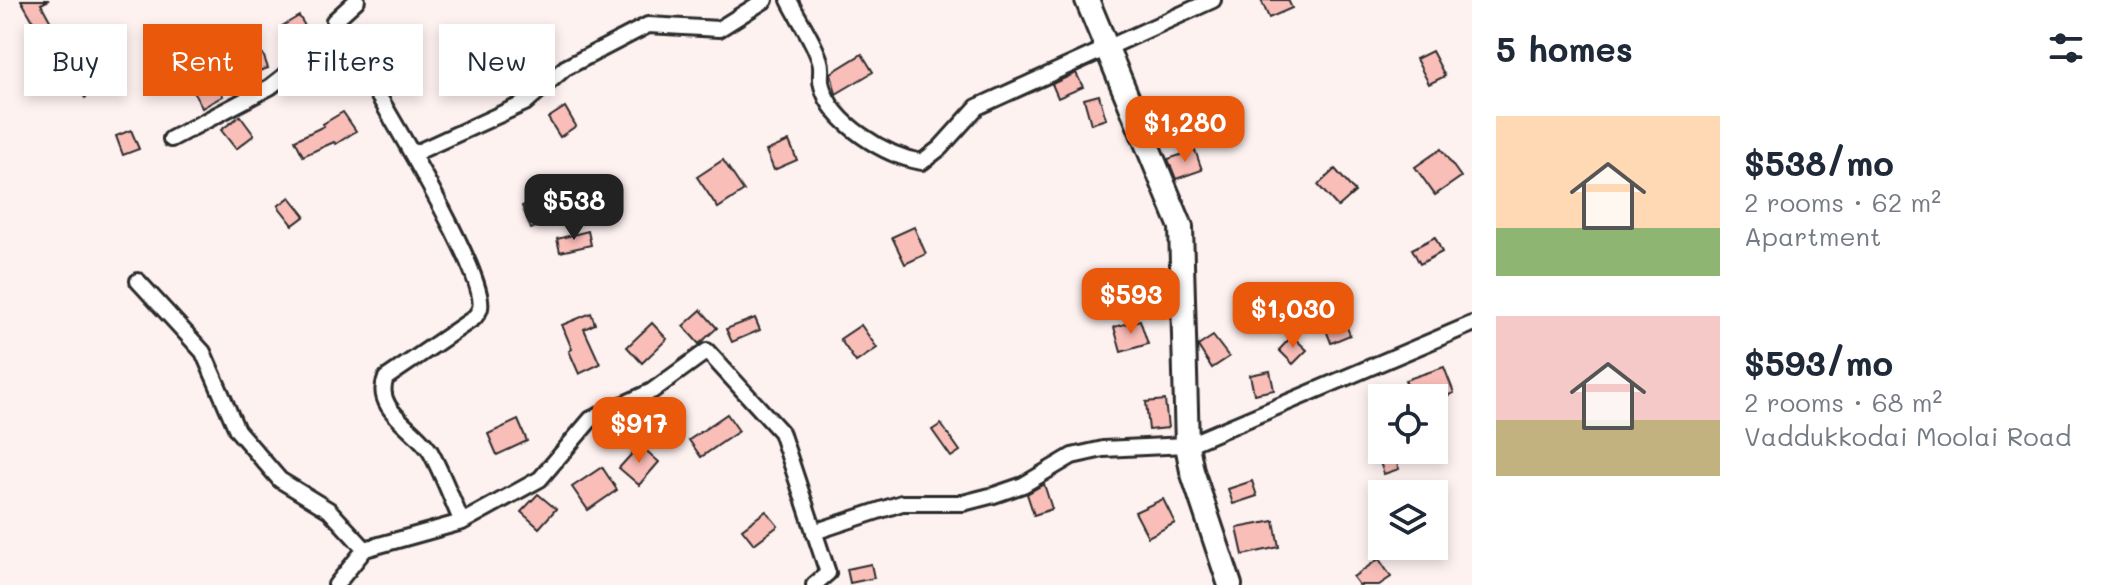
<!DOCTYPE html>
<meta charset="utf-8">
<style>
:root{--surface:#fff;--page:#f2f2f3;--text:#1f2937;--muted:#747a83;--accent:#ea580c}
body{margin:0;font-family:Mali,sans-serif;background:var(--page);color:var(--text);height:100vh;display:flex;flex-direction:column;font-size:30px;white-space:nowrap}
*{box-sizing:border-box;margin:0}
p{font-size:26px;color:var(--muted)}
.icon{flex:none;width:44px;height:44px;fill:none;stroke:currentColor;stroke-width:2;stroke-linecap:round;stroke-linejoin:round}
.map{position:relative;flex:1;overflow:hidden}
.panel{display:flex;flex-direction:column;background:var(--surface);width:640px}
.panel>*{flex:none}
.hud{position:absolute;left:24px;top:24px;width:760px;height:72px;display:flex;gap:16px}
.tools{position:absolute;left:1368px;top:384px;display:grid;gap:16px}
.tools a{display:grid;place-items:center;width:80px;height:80px;border-radius:0px;background:var(--surface);box-shadow:0 4px 12px #0003;font-size:40px}
.price{position:absolute;translate:-50% -68px;padding:0 18px;border-radius:16px;background:var(--accent);color:#fff;font-size:26px;line-height:52px;filter:drop-shadow(0 2px 4px #0008)}
.price::after{content:'';position:absolute;left:50%;top:48px;width:24px;height:18px;margin-left:-12px;background:inherit;clip-path:polygon(0 0,100% 0,50% 100%)}
.price.on{background:#222;color:#fff}
ul{padding:0;list-style:none}
li{display:flex;align-items:center;gap:24px;height:200px;padding:0 24px}
li span{display:grid;place-items:center;flex:none;width:224px;height:160px;border-radius:0px;color:#555}
li>.icon{margin-inline-start:auto}
span .icon{width:96px;height:96px;fill:#fffc;stroke-width:1}
li b{font-size:34px}
h2{display:flex;justify-content:space-between;align-items:center;height:96px;padding:0 24px;font-size:34px}
.pill{padding:0 28px;border-radius:0px;background:var(--surface);box-shadow:0 4px 12px #0003;font-size:28px;line-height:72px}
.pill.on{background:var(--accent);color:#fff}
main{display:flex;flex:1;min-height:0}
.map>svg:first-child{display:block}
.building{fill:#fabeb9;stroke:#2b2b2b;stroke-width:2}
.lines{fill:none;stroke-linecap:round;stroke-linejoin:round}
.street-casing{stroke:#2b2b2b;stroke-width:20}
.secondary-casing{stroke:#2b2b2b;stroke-width:28}
.street{stroke:#fff;stroke-width:14}
.secondary{stroke:#fff;stroke-width:22}
</style>
<main>
<div class="map">
<svg width="1472" height="585" viewBox="0 0 1472 585">
<rect width="100%" height="100%" fill="#fef2f1"/>
<filter id="ink" filterUnits="userSpaceOnUse"><feTurbulence type="fractalNoise" baseFrequency=".0125" numOctaves="2"/><feDisplacementMap in="SourceGraphic" scale="16" xChannelSelector="R" yChannelSelector="G"/><feConvolveMatrix kernelMatrix="1 2 1 2 8 2 1 2 1" color-interpolation-filters="sRGB"/></filter>
<g filter="url(#ink)">
<g class="building">
<path d="M21,0H49L41,4L53,26L40,33Z"/>
<path d="M1261,0H1288L1292,8L1269,18Z"/>
<path d="M299,16L311,36L294,46L282,26Z"/>
<path d="M1432,51L1445,76L1429,84L1416,59Z"/>
<path d="M263,54L268,68L247,75L243,60Z"/>
<path d="M862,54L873,72L836,94L831,73Z"/>
<path d="M85,68L99,89L85,98L71,78Z"/>
<path d="M1076,73L1083,87L1058,98L1052,84Z"/>
<path d="M213,79L223,96L202,108L193,90Z"/>
<path d="M1099,95L1106,119L1091,124L1084,99Z"/>
<path d="M565,107L576,126L560,137L548,118Z"/>
<path d="M343,112L356,131L336,144L334,142L303,156L295,140L324,126L323,124Z"/>
<path d="M1166,114L1178,134L1164,142L1153,123Z"/>
<path d="M240,116L254,135L236,149L221,130Z"/>
<path d="M131,130L139,149L123,155L116,136Z"/>
<path d="M789,141L797,160L774,170L766,151Z"/>
<path d="M1441,149L1461,177L1435,195L1415,167Z"/>
<path d="M1195,150L1202,170L1176,179L1168,159Z"/>
<path d="M723,160L744,191L718,208L697,177Z"/>
<path d="M1335,169L1355,192L1338,207L1318,185Z"/>
<path d="M290,197L305,216L293,225L278,206Z"/>
<path d="M537,200L546,223L531,229L522,206Z"/>
<path d="M914,227L926,254L905,264L892,237Z"/>
<path d="M588,231L591,245L560,252L557,239Z"/>
<path d="M1435,237L1442,252L1420,264L1412,249Z"/>
<path d="M701,310L717,328L699,344L683,326Z"/>
<path d="M1341,312L1350,335L1331,343L1322,319Z"/>
<path d="M591,313L595,324L584,329L600,364L579,374L569,351L572,349L562,325Z"/>
<path d="M755,318L760,330L732,342L726,329Z"/>
<path d="M1140,320L1148,344L1121,352L1114,327Z"/>
<path d="M652,323L667,339L642,363L627,347Z"/>
<path d="M861,325L877,348L856,362L840,339Z"/>
<path d="M1213,336L1229,357L1212,368L1198,346Z"/>
<path d="M1292,336L1307,350L1293,364L1279,350Z"/>
<path d="M1444,367L1454,393L1441,398H1413L1405,380Z"/>
<path d="M1270,371L1274,390L1254,394L1250,375Z"/>
<path d="M1165,400L1168,428L1149,430L1146,402Z"/>
<path d="M727,414L739,431L701,457L689,440Z"/>
<path d="M518,420L527,441L497,455L488,434Z"/>
<path d="M941,424L960,451L951,457L932,430Z"/>
<path d="M640,445L659,462L639,485L619,468Z"/>
<path d="M1376,450H1392L1399,469L1384,474Z"/>
<path d="M602,467L617,490L588,510L572,487Z"/>
<path d="M1252,481L1257,496L1233,504L1228,489Z"/>
<path d="M1044,484L1052,509L1034,515L1027,494Z"/>
<path d="M538,494L556,509L539,528L521,512Z"/>
<path d="M1163,499L1175,523L1148,537L1135,512Z"/>
<path d="M766,511L778,526L754,544L742,529Z"/>
<path d="M1274,521L1279,547L1243,555L1237,528Z"/>
<path d="M1379,559L1391,577L1379,585H1359L1353,577Z"/>
<path d="M871,564L874,578L850,583L847,569Z"/>
</g>
<g class="lines">
<g class="street-casing">
<g id="street">
<path d="M357,0L334,21C358,62 489,273 480,308C480,311 476,315 474,318L386,378C372,410 418,429 431,453C443,475 452,500 462,522"/>
<path d="M789,0C799,20 814,41 820,61C823,69 819,78 822,86C832,124 886,156 922,162L940,148L977,107L1213,0"/>
<path d="M171,139L270,87L341,32"/>
<path d="M413,154L525,103L565,68L648,25L719,29L765,0"/>
<path d="M138,281L203,352L237,430L280,480L329,510L365,549"/>
<path d="M814,532L902,503H963L994,495L1023,485L1072,456L1103,449L1187,445L1472,324"/>
<path d="M336,585L365,549L462,522L540,479L591,419L652,391L707,351L781,432L828,573L814,585"/>
</g>
</g>
<g class="secondary-casing">
<path id="secondary" d="M1087,0L1181,227L1187,445L1192,471L1230,585"/>
</g>
<use href="#street" class="street"/>
<use href="#secondary" class="secondary"/>
</g>
</g>
</svg>
<div class="tools">
<a><svg class="icon" aria-label="locate" viewBox="0 0 24 24"><circle cx="12" cy="12" r="6"/><path d="M12 2v4M12 18v4M2 12h4M18 12h4"/></svg></a>
<a><svg class="icon" aria-label="layers" viewBox="0 0 24 24"><path d="M12 4l9 5-9 5-9-5zM3 14l9 5 9-5"/></svg></a>
</div>
<b class="price" style="left:1185px;top:164px">$1,280</b>
<b class="price on" style="left:574px;top:242px">$538</b>
<b class="price" style="left:1131px;top:336px">$593</b>
<b class="price" style="left:1293px;top:350px">$1,030</b>
<b class="price" style="left:639px;top:465px">$917</b>
<div class="hud">
<a class="pill">Buy</a>
<a class="pill on">Rent</a>
<a class="pill">Filters</a>
<a class="pill">New</a>
</div>
</div>
<section class="panel">
<h2>5 homes<svg class="icon" aria-label="filters" viewBox="0 0 24 24"><path d="M4 7h16M4 17h16"/><circle cx="9" cy="7" r="2"/><circle cx="15" cy="17" r="2"/></svg></h2>
<ul>
<li><span style="background:linear-gradient(#ffd9b3 70%,#8fb573 0)"><svg class="icon" aria-label="home" viewBox="0 0 24 24"><path d="M3 11l9-7 9 7M6 9v11h12V9"/></svg></span><div><b>$538/mo</b><p>2 rooms · 62 m²</p><p>Apartment</p></div></li>
<li><span style="background:linear-gradient(#f6c9c9 65%,#c2b280 0)"><svg class="icon" aria-label="home" viewBox="0 0 24 24"><path d="M3 11l9-7 9 7M6 9v11h12V9"/></svg></span><div><b>$593/mo</b><p>2 rooms · 68 m²</p><p>Vaddukkodai Moolai Road</p></div></li>
</ul>
</section>
</main>
